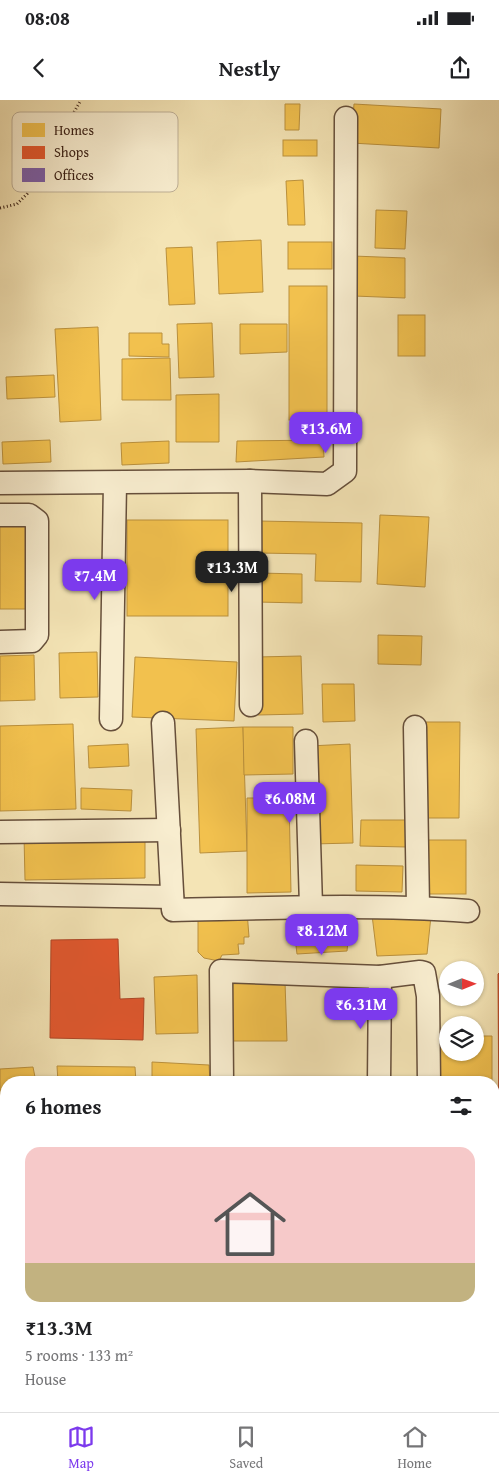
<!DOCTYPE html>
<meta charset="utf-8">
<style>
:root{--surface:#fff;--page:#f2f2f2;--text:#202124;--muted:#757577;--line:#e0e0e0;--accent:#7c3aed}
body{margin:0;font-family:"Gentium Book Plus",serif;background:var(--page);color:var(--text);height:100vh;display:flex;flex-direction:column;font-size:19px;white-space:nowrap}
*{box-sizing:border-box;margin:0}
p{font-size:16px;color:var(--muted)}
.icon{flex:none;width:28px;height:28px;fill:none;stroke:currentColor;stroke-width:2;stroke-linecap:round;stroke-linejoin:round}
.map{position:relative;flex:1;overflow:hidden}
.panel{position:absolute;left:0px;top:976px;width:500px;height:336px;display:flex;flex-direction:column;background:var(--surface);border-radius:20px 20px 0 0;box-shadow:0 1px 4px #0004}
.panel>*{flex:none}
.needle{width:32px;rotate:89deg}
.fabs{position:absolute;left:439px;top:861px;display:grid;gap:10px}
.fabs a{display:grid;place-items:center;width:45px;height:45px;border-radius:50%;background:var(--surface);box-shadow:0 1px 4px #0004;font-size:25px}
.price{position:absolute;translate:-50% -42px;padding:0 11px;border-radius:10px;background:var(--accent);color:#fff;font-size:16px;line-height:32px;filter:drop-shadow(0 1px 2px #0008)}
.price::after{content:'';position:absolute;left:50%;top:30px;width:15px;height:11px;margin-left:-8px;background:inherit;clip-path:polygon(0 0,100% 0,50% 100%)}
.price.selected{background:#222;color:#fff}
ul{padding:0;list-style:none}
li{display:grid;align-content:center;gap:10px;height:265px;padding:0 25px}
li+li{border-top:1px solid var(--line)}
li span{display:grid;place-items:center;height:155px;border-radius:15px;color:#555}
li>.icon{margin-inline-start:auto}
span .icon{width:90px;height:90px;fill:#fffc;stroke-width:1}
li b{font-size:21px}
h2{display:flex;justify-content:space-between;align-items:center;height:60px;padding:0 25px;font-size:21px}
.status{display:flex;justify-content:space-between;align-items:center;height:35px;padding:0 25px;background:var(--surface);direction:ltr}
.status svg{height:14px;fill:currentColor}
header{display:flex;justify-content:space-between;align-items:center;height:65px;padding:0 25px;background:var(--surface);font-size:22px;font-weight:600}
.menu{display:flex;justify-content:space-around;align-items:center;height:70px;border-top:1px solid var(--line);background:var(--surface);font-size:14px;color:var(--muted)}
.menu a{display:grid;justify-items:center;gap:2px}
.menu .selected{color:var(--accent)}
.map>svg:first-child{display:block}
.homes{fill:#f2c14e;stroke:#ba903c}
.shops{fill:#e4572e;stroke:#b04626}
.offices{fill:#7b5ea7;stroke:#674a7a}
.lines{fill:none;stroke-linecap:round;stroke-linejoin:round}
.minor-casing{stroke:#664f3b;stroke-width:25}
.tertiary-casing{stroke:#664f3b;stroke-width:30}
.path{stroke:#371d12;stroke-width:3;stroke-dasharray:1 2.5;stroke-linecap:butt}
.minor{stroke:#f8edcf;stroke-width:22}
.tertiary{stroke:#f8edcf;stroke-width:28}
.key{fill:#f8edcf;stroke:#beaf96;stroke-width:1}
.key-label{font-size:14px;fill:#371d12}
</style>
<div class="status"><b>08:08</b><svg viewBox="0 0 49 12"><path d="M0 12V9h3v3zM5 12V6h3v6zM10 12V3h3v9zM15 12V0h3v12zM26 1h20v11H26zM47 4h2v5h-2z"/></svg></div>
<header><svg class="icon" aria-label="back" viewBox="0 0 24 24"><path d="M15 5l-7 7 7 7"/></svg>Nestly<svg class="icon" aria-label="share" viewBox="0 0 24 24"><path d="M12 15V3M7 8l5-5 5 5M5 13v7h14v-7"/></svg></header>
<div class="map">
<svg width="499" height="1312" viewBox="0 0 499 1312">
<rect width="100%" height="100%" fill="#f4e4b5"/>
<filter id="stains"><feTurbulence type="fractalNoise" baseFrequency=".004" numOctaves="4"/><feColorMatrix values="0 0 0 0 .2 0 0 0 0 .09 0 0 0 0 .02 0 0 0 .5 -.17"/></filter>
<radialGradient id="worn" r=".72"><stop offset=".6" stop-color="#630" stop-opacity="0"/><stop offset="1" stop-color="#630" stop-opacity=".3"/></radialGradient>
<g class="homes">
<path d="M285,4H300L299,30H285Z"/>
<path d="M354,4L441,9L439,48L351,43Z"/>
<rect x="283" y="40" width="34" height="16"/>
<path d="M303,80L305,125H288L286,81Z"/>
<path d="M376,110L407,111L405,149L375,148Z"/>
<path d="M261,140L263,192L219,194L217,142Z"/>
<rect x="288" y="142" width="44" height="27"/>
<path d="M192,147L195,204L169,205L166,148Z"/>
<path d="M353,156L405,158V198L354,196Z"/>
<rect x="289" y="186" width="38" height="134"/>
<rect x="398" y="215" width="27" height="41"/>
<path d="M212,223L214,277L179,278L177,224Z"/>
<path d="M240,224H287V252L240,254Z"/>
<path d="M98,227L101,320L60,322L55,229Z"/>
<path d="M129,233H162V244H169V257L129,256Z"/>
<path d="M170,258L171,300H122V259Z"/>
<path d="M54,275L55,297L7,299L6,277Z"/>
<path d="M219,294V342H176V295Z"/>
<path d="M50,340L51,362L3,364L2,342Z"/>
<path d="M323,340L324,357L236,362L237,341Z"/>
<path d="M169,341V363L122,365L121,343Z"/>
<path d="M380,415L429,417L425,487L377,484Z"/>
<rect x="127" y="420" width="101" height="96"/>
<path d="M259,421L362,423L361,482L315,481L316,454L258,453Z"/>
<rect x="0" y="422" width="33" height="87"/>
<path d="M258,473L302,474V503L257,502Z"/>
<path d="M378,535L422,536L421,565L378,564Z"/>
<path d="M97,552L98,597L60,598L59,553Z"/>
<path d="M34,555L35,600L0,601V556Z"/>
<path d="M301,556L303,614L258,615L257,557Z"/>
<path d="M135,557L237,562L234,621L132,617Z"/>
<path d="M322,584H354L355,621L323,622Z"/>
<path d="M420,622H460L459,718H419Z"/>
<path d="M73,624L76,709L0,711V626Z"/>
<path d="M243,627L247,751L200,753L196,629Z"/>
<path d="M243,627H293V674L244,675Z"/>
<path d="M128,644L129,666L89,668L88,646Z"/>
<path d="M350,644L353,743L312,744L309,646Z"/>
<path d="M81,688L132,690L131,711L81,709Z"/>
<path d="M247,698H289L291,792L247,793Z"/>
<path d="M361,720H407V747L360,746Z"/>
<path d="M145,734V778L25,780L24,736Z"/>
<rect x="420" y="740" width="46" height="54"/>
<path d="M356,765L403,766L402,792L356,791Z"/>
<path d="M247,811L249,837H244V844H238L239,854L222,855L219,861L204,858L198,852V815Z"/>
<path d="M292,813H351L347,851L297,854Z"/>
<path d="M372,815L431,816L427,854L377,856Z"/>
<path d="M197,875L198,933L156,934L154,877Z"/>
<path d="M285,882L287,941H226L225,884Z"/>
<path d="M439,936H448V952H475V936H492V982H440Z"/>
<path d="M152,962L209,965L210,982H152Z"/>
<path d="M57,966L135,967L136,982H58Z"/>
<path d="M33,967L36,982H6V1045H0V969Z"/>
<rect x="494" y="1045" width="1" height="91"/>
<path d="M0,1071H6V1207L0,1206Z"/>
<path d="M47,1306H269V1312H46Z"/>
</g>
<g class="shops">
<path d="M118,839L120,899L144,898L143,940L50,938L51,840Z"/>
<path d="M499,873V1034L498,874Z"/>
</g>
<path class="offices" d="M294,1306H474L499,1307V1312H294Z"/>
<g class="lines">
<g class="minor-casing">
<g id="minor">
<path d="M250,381L251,605"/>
<path d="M0,383L250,381L327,384L345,371L346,18"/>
<path d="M0,415H29L37,421V535L32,541L0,542"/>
<path d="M111,619L115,383"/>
<path d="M163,623L173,810C272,808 370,804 468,811"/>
<path d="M415,627L418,807"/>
<path d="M306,641L311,806"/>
<path d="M0,732L169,730"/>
<path d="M0,794L172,797"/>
<path d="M222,982L221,871L380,877L420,872L424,873L428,896L429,982"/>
<path d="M379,982L380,877"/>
<path d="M0,1056H6"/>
</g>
</g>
<g class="tertiary-casing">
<g id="tertiary">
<path d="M0,1233H6"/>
<path d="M494,1234H499"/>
<path d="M0,1266H6"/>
<path d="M494,1272H499"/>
</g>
</g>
<path class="path" d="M0,108L17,104L27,94L81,0"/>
<use href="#minor" class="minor"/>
<use href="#tertiary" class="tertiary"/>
</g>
<rect x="12" y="12" width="166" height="80" rx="8" class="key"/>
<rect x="22" y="23" width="23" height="14" fill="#f2c14e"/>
<rect x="22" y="46" width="23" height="13" fill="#e4572e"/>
<rect x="22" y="68" width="23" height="14" fill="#7b5ea7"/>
<g class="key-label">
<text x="54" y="35">Homes</text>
<text x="54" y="57">Shops</text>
<text x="54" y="80">Offices</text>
</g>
<rect width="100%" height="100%" filter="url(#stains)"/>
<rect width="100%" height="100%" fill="url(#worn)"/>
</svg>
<div class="fabs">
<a><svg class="needle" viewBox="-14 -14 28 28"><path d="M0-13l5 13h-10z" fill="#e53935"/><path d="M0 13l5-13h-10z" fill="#757577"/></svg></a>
<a><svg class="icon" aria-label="layers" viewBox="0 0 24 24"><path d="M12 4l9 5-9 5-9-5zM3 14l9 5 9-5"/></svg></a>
</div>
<b class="price" style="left:326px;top:354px">₹13.6M</b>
<b class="price selected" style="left:232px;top:493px">₹13.3M</b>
<b class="price" style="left:95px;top:501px">₹7.4M</b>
<b class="price" style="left:290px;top:724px">₹6.08M</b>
<b class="price" style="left:322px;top:856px">₹8.12M</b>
<b class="price" style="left:361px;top:930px">₹6.31M</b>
<section class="panel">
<h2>6 homes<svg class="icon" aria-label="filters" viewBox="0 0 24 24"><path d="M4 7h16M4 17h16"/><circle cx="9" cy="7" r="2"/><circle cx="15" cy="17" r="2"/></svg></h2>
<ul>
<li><span style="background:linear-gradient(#f6c9c9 75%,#c2b280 0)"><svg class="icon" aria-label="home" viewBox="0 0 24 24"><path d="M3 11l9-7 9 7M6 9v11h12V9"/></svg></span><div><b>₹13.3M</b><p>5 rooms · 133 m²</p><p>House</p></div></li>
</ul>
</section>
</div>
<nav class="menu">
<a class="selected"><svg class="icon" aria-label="map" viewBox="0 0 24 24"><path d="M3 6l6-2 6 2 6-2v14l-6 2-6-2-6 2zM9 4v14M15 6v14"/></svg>Map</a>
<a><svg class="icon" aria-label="saved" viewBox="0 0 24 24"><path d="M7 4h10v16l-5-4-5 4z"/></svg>Saved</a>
<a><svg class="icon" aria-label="home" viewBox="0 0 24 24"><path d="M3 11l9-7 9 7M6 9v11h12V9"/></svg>Home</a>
</nav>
